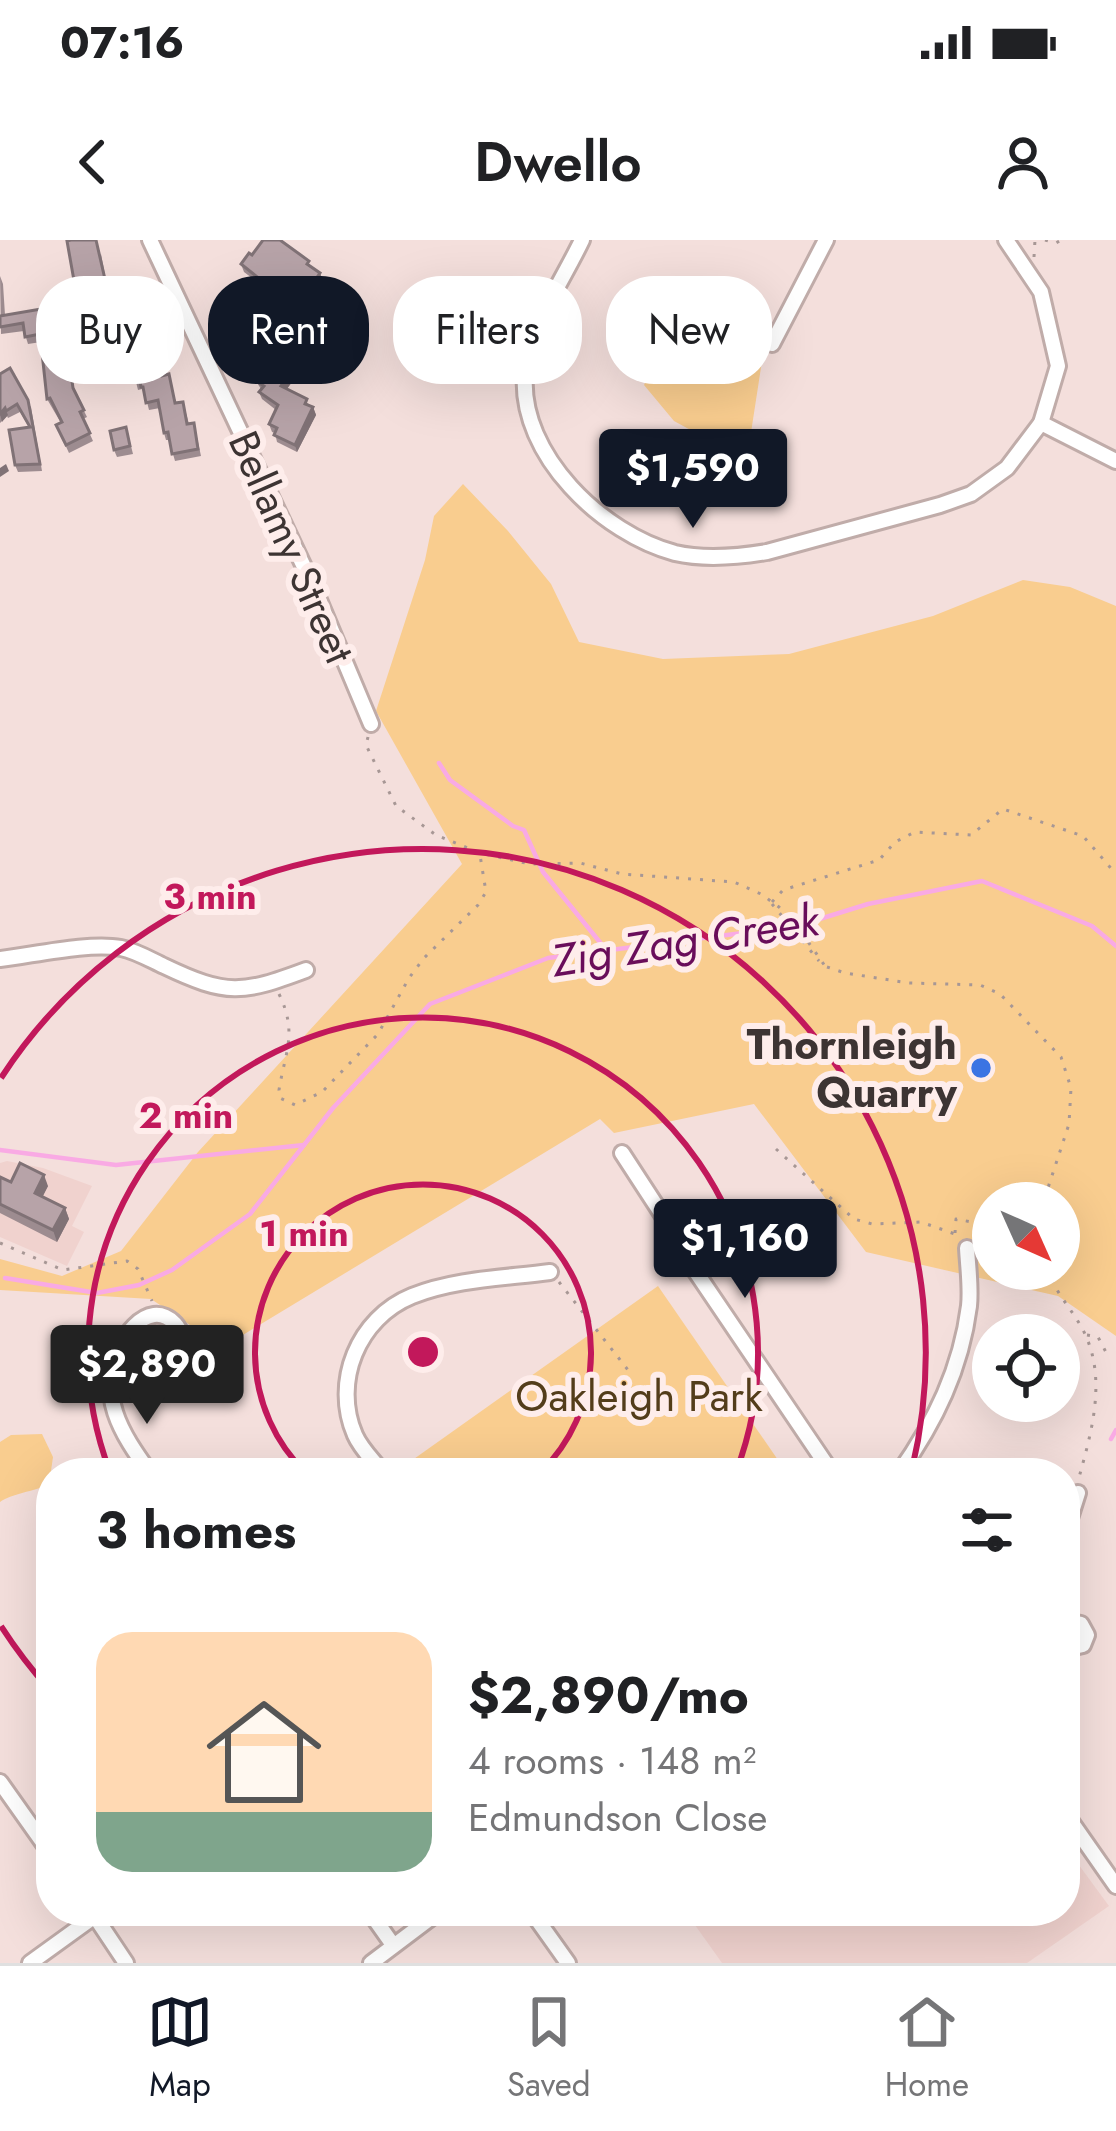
<!DOCTYPE html>
<meta charset="utf-8">
<style>
:root{--surface:#fff;--page:#f6f6f6;--text:#202124;--muted:#757577;--line:#e0e0e0;--accent:#111827}
body{margin:0;font-family:Jost,sans-serif;background:var(--page);color:var(--text);height:100vh;display:flex;flex-direction:column;font-size:45px;white-space:nowrap}
*{box-sizing:border-box;margin:0}
p{font-size:39px;color:var(--muted)}
.icon{flex:none;width:66px;height:66px;fill:none;stroke:currentColor;stroke-width:2;stroke-linecap:round;stroke-linejoin:round}
.map{position:relative;flex:1;overflow:hidden}
.side{position:absolute;left:36px;top:1218px;width:1044px;height:468px;display:flex;flex-direction:column;background:var(--surface);border-radius:48px;box-shadow:0 12px 48px #0002}
.side>*{flex:none}
.hud{position:absolute;left:36px;top:36px;width:1044px;height:108px;display:flex;gap:24px}
.needle{width:78px;rotate:135deg}
.tools{position:absolute;left:972px;top:942px;display:grid;gap:24px}
.tools a{display:grid;place-items:center;width:108px;height:108px;border-radius:50%;background:var(--surface);box-shadow:0 12px 48px #0002;font-size:60px}
.price{position:absolute;translate:-50% -102px;padding:0 27px;border-radius:12px;background:var(--accent);color:#fff;font-size:39px;line-height:78px;filter:drop-shadow(0 3px 6px #0008)}
.price::after{content:'';position:absolute;left:50%;top:72px;width:36px;height:27px;margin-left:-18px;background:inherit;clip-path:polygon(0 0,100% 0,50% 100%)}
.price.on{background:#222;color:#fff}
ul{padding:0;list-style:none}
li{display:flex;align-items:center;gap:36px;height:300px;padding:0 60px}
li span{display:grid;place-items:center;flex:none;width:336px;height:240px;border-radius:36px;color:#555}
li>.icon{margin-inline-start:auto}
span .icon{width:144px;height:144px;fill:#fffc;stroke-width:1}
li b{font-size:51px}
h2{display:flex;justify-content:space-between;align-items:center;height:144px;padding:0 60px;font-size:51px}
.tag{padding:0 42px;border-radius:48px;background:var(--surface);box-shadow:0 12px 48px #0002;font-size:42px;line-height:108px}
.tag.on{background:var(--accent);color:#fff}
.status{display:flex;justify-content:space-between;align-items:center;height:84px;padding:0 60px;background:var(--surface);direction:ltr}
.status svg{height:33px;fill:currentColor}
header{display:flex;justify-content:space-between;align-items:center;height:156px;padding:0 60px;background:var(--surface);font-size:54px;font-weight:600}
.tabs{display:flex;justify-content:space-around;align-items:center;height:168px;border-top:3px solid var(--line);background:var(--surface);font-size:33px;color:var(--muted)}
.tabs a{display:grid;justify-items:center;gap:6px}
.tabs .on{color:var(--accent)}
.map>svg:first-child{display:block}
.built{fill:#f0d2ce}
.green{fill:#f9cd8f;fill-rule:evenodd}
.lines{fill:none;stroke-linecap:round;stroke-linejoin:round}
.stream{stroke:#f9aae4;stroke-width:4.5}
.street-casing{stroke:#c0aca9;stroke-width:20}
.path{stroke:#a79795;stroke-width:3;stroke-dasharray:3 9;stroke-linecap:butt}
.street{stroke:#fff;stroke-width:14}
.wall{fill:#9d8c90}
.shaded-wall{fill:#807276}
.building{fill:#b7a3a8;stroke:#807276;stroke-width:3}
.ring{fill:none;stroke:#c2185b;stroke-width:6}
.poi-dot{fill:#3b74e3;stroke:#feedeb;stroke-width:4.5}
.labels{text-anchor:middle;stroke-width:12;stroke-linejoin:round;paint-order:stroke}
.street-label{font-size:42px;fill:#3d3433;stroke:#feedeb}
.poi-label{font-size:42px;font-weight:bold;fill:#3d3433;stroke:#feedeb;text-anchor:end}
.park-label{font-size:42px;fill:#533d1a;stroke:#feedeb}
.water-label{font-size:45px;font-style:italic;fill:#690d5a;stroke:#feedeb}
.centre{fill:#c2185b;stroke:#feedeb;stroke-width:6}
.ring-label{font-size:36px;text-anchor:middle;font-weight:bold;fill:#c2185b;stroke:#feedeb;stroke-width:12;stroke-linejoin:round;paint-order:stroke}
</style>
<div class="status"><b>07:16</b><svg viewBox="0 0 49 12"><path d="M0 12V9h3v3zM5 12V6h3v6zM10 12V3h3v9zM15 12V0h3v12zM26 1h20v11H26zM47 4h2v5h-2z"/></svg></div>
<header><svg class="icon" aria-label="back" viewBox="0 0 24 24"><path d="M15 5l-7 7 7 7"/></svg>Dwello<svg class="icon" aria-label="person" viewBox="0 0 24 24"><circle cx="12" cy="8" r="4"/><path d="M4 21q1-7 8-7t8 7"/></svg></header>
<div class="map">
<svg width="1116" height="1723" viewBox="0 0 1116 1723">
<rect width="100%" height="100%" fill="#f4dfdc"/>
<g class="built">
<path d="M7,921L43,928L92,946L72,986L84,992L67,1026L0,997V923Z"/>
<path d="M1065,1606L1109,1666L1027,1723H722L685,1671H1065Z"/>
</g>
<g class="green">
<path d="M686,38L760,81L764,88C750,97 750,110 762,121L750,199L722,207L674,181L644,145L683,64Z"/>
<path d="M463,244L508,291L551,344L579,402L663,419L789,414L933,376L1023,340L1070,347L1116,366V1096L1058,1056L866,1012L754,864L614,893L600,879L223,1107L151,1059L0,1050V1019L62,1036L121,1011L198,912L462,624L376,471L425,320L434,276ZM993,963H1059V1029H993Z"/>
<path d="M658,1046L787,1233H420L411,1221Z"/>
<path d="M42,1194L53,1217L49,1245C34,1251 11,1254 0,1262V1202L11,1195Z"/>
</g>
<g class="lines">
<g class="stream">
<path d="M439,523L450,540L513,586L524,590L543,632L607,711"/>
<path d="M0,910L116,925L304,905"/>
<path d="M5,1038L97,1053L139,1045L172,1030L250,974L333,868L430,764L548,718L797,686L868,664L982,641L1092,686L1116,706"/>
<path d="M1111,1199L1116,1190"/>
</g>
<g class="street-casing">
<g id="street">
<path d="M150,0L314,348L371,484"/>
<path d="M582,0C562,42 529,88 525,135C519,215 603,294 675,313C705,320 737,317 767,312L940,265L971,254L1007,228L1041,183"/>
<path d="M1006,0L1041,52L1058,126L1041,183L1116,221"/>
<path d="M772,104L826,0"/>
<path d="M0,719C34,715 89,702 121,708C136,711 151,720 164,726C227,756 242,754 306,730"/>
<path d="M622,913L663,976L679,1007L832,1233"/>
<path d="M113,1152C120,1147 126,1140 134,1134C147,1123 172,1123 180,1105C186,1090 169,1073 154,1075C139,1077 127,1093 121,1105C96,1155 121,1193 150,1233"/>
<path d="M383,1233C374,1221 361,1209 355,1195C332,1142 358,1078 412,1056C455,1039 504,1038 550,1032"/>
<path d="M899,1233C935,1182 961,1129 969,1066C971,1048 968,1027 967,1008"/>
<path d="M1065,1294L1078,1253"/>
<path d="M1065,1381L1081,1384L1087,1395L1083,1405L1065,1409"/>
<path d="M0,1542L51,1614"/>
<path d="M1065,1573L1116,1646"/>
<path d="M369,1671L393,1705"/>
<path d="M531,1671L568,1723"/>
<path d="M92,1672L126,1723"/>
<path d="M30,1723L95,1676"/>
<path d="M371,1723L440,1671"/>
</g>
</g>
<g class="path">
<path d="M1045,0L1056,3L1061,0"/>
<path d="M1034,17L1035,0"/>
<path d="M733,101L746,94L759,100"/>
<path d="M368,497L366,505L396,566L436,595L480,613L530,624L580,623L622,634L734,642L761,654L779,667L797,686L825,726"/>
<path d="M772,662L783,650L879,620L895,602L915,592L971,595L1003,569L1083,596L1116,634"/>
<path d="M772,664L819,721"/>
<path d="M827,727L845,733L909,743L980,745L1000,754L1061,817L1071,848L1069,884L1043,963"/>
<path d="M279,754C298,793 285,812 279,850L280,858L295,865L322,852L378,794L409,738L424,718L478,665L486,652L480,615"/>
<path d="M776,909L854,979L872,984L921,982L955,994L959,998"/>
<path d="M955,993L956,979L993,986"/>
<path d="M0,1003L63,1030L127,1021L138,1029L152,1061"/>
<path d="M1047,1029C1055,1053 1074,1071 1085,1094C1107,1141 1091,1194 1078,1241"/>
<path d="M559,1042L628,1130"/>
<path d="M1087,1095L1098,1097L1108,1116"/>
</g>
<use href="#street" class="street"/>
</g>
<g class="wall">
<path d="M101,14L109,56L85,61L79,59L76,52Z"/>
<path d="M252,15L311,27L320,33L322,40L318,47L327,54L330,61L327,65L333,70L335,77L314,107L300,97L298,89L301,85L297,77L302,71L291,63L288,56L282,51H269L244,32L241,24Z"/>
<path d="M0,36L3,44L5,75L50,76L54,98L116,111L119,128L105,130L103,124L71,129L75,153L87,177L83,179L93,201L69,213L56,185L61,183L47,159L41,102L28,104L24,91L1,94Z"/>
<path d="M146,65L150,84L115,89L112,79H108L105,72Z"/>
<path d="M235,101L270,103L267,108L294,127L297,135L287,149L313,167L316,175L297,212L277,202L275,193L272,192L269,184L276,170L262,159L259,152L261,149L256,141L265,128L238,108Z"/>
<path d="M160,123L163,136L169,134L176,163L183,162L189,184L194,183L201,216L175,221L169,200H166L164,193L160,168L149,170L145,154L142,149L138,150L136,142Z"/>
<path d="M0,134L31,167L42,231L18,232L15,225L29,187L20,172L8,178L7,176L0,183Z"/>
<path d="M128,194L133,214L117,217L114,210Z"/>
<path d="M0,937L11,942L48,946L42,957L65,968L69,979L57,1002L0,973Z"/>
</g>
<g class="shaded-wall">
<path d="M320,33L322,40L315,50L313,43Z"/>
<path d="M333,70L335,77L314,107L311,99Z"/>
<path d="M294,127L297,135L283,154L281,146Z"/>
<path d="M313,167L316,175L297,212L295,205Z"/>
<path d="M5,168L8,175L2,182L0,174Z"/>
<path d="M6,224L9,231L0,237V228Z"/>
<path d="M44,935L48,946L39,964L35,953Z"/>
<path d="M65,968L69,979L57,1002L53,990Z"/>
</g>
<g class="building">
<path d="M71,0H96L107,48L83,53L76,52L67,1Z"/>
<path d="M263,0H280L309,21L307,24L320,33L313,43L327,54L322,62L333,70L311,99L298,89L303,82L297,77L305,67L288,55L290,52L279,44H266L241,24L249,13L252,15Z"/>
<path d="M135,56L137,66L146,65L148,76L113,81L111,71L105,72L103,60Z"/>
<path d="M47,68L52,99L67,96L68,102L111,95L116,121L102,123L101,116L69,121L73,148L84,170L80,172L90,193L66,205L56,185L62,182L50,158L47,159L40,94L25,97L23,83L0,87V76Z"/>
<path d="M248,83L267,96L261,104L294,127L281,146L307,159L305,164L313,167L295,205L274,195L277,188L269,184L278,165L259,152L264,146L256,141L268,125L235,101Z"/>
<path d="M152,112L157,115L162,136L169,134L175,163L183,162L187,184L194,183L198,209L172,214L168,192L164,193L158,160L146,163L143,147H141L140,141L136,142L130,117Z"/>
<path d="M10,128L28,160L40,224L15,225L9,190L30,187L17,164L6,171L5,168L0,174V134Z"/>
<path d="M126,187L130,206L114,210L110,191Z"/>
<path d="M20,923L44,935L35,953L65,968L53,990L0,964V937L11,942Z"/>
</g>
<g class="ring">
<path d="M306 1233A168 168 0 1 1 540 1233"/>
<path d="M110 1232A335 335 0 1 1 736 1232"/>
<path d="M49 1449A503 503 0 0 1 1 1386M1 838A503 503 0 0 1 912 1229"/>
</g>
<circle class="poi-dot" cx="981" cy="828" r="12"/>
<g class="labels">
<g class="street-label">
<text transform="translate(292 307) rotate(66)" y="15">Bellamy Street</text>
</g>
<g class="poi-label">
<text x="957" y="819">Thornleigh<tspan x="957" dy="48">Quarry</tspan></text>
</g>
<g class="park-label">
<text x="639" y="1171">Oakleigh Park</text>
</g>
<g class="water-label">
<text transform="translate(685 700) rotate(-9)" y="16">Zig Zag Creek</text>
</g>
</g>
<circle cx="423" cy="1112" r="18" class="centre"/>
<g class="ring-label">
<text x="210" y="669">3 min</text>
<text x="186" y="888">2 min</text>
<text x="304" y="1006">1 min</text>
</g>
</svg>
<div class="tools">
<a><svg class="needle" viewBox="-14 -14 28 28"><path d="M0-13l5 13h-10z" fill="#e53935"/><path d="M0 13l5-13h-10z" fill="#757577"/></svg></a>
<a><svg class="icon" aria-label="locate" viewBox="0 0 24 24"><circle cx="12" cy="12" r="6"/><path d="M12 2v4M12 18v4M2 12h4M18 12h4"/></svg></a>
</div>
<b class="price" style="left:693px;top:291px">$1,590</b>
<b class="price" style="left:745px;top:1061px">$1,160</b>
<b class="price on" style="left:147px;top:1187px">$2,890</b>
<div class="hud">
<a class="tag">Buy</a>
<a class="tag on">Rent</a>
<a class="tag">Filters</a>
<a class="tag">New</a>
</div>
<section class="side">
<h2>3 homes<svg class="icon" aria-label="filters" viewBox="0 0 24 24"><path d="M4 7h16M4 17h16"/><circle cx="9" cy="7" r="2"/><circle cx="15" cy="17" r="2"/></svg></h2>
<ul>
<li><span style="background:linear-gradient(#ffd9b3 75%,#7fa58c 0)"><svg class="icon" aria-label="home" viewBox="0 0 24 24"><path d="M3 11l9-7 9 7M6 9v11h12V9"/></svg></span><div><b>$2,890/mo</b><p>4 rooms · 148 m²</p><p>Edmundson Close</p></div></li>
</ul>
</section>
</div>
<nav class="tabs">
<a class="on"><svg class="icon" aria-label="map" viewBox="0 0 24 24"><path d="M3 6l6-2 6 2 6-2v14l-6 2-6-2-6 2zM9 4v14M15 6v14"/></svg>Map</a>
<a><svg class="icon" aria-label="saved" viewBox="0 0 24 24"><path d="M7 4h10v16l-5-4-5 4z"/></svg>Saved</a>
<a><svg class="icon" aria-label="home" viewBox="0 0 24 24"><path d="M3 11l9-7 9 7M6 9v11h12V9"/></svg>Home</a>
</nav>
